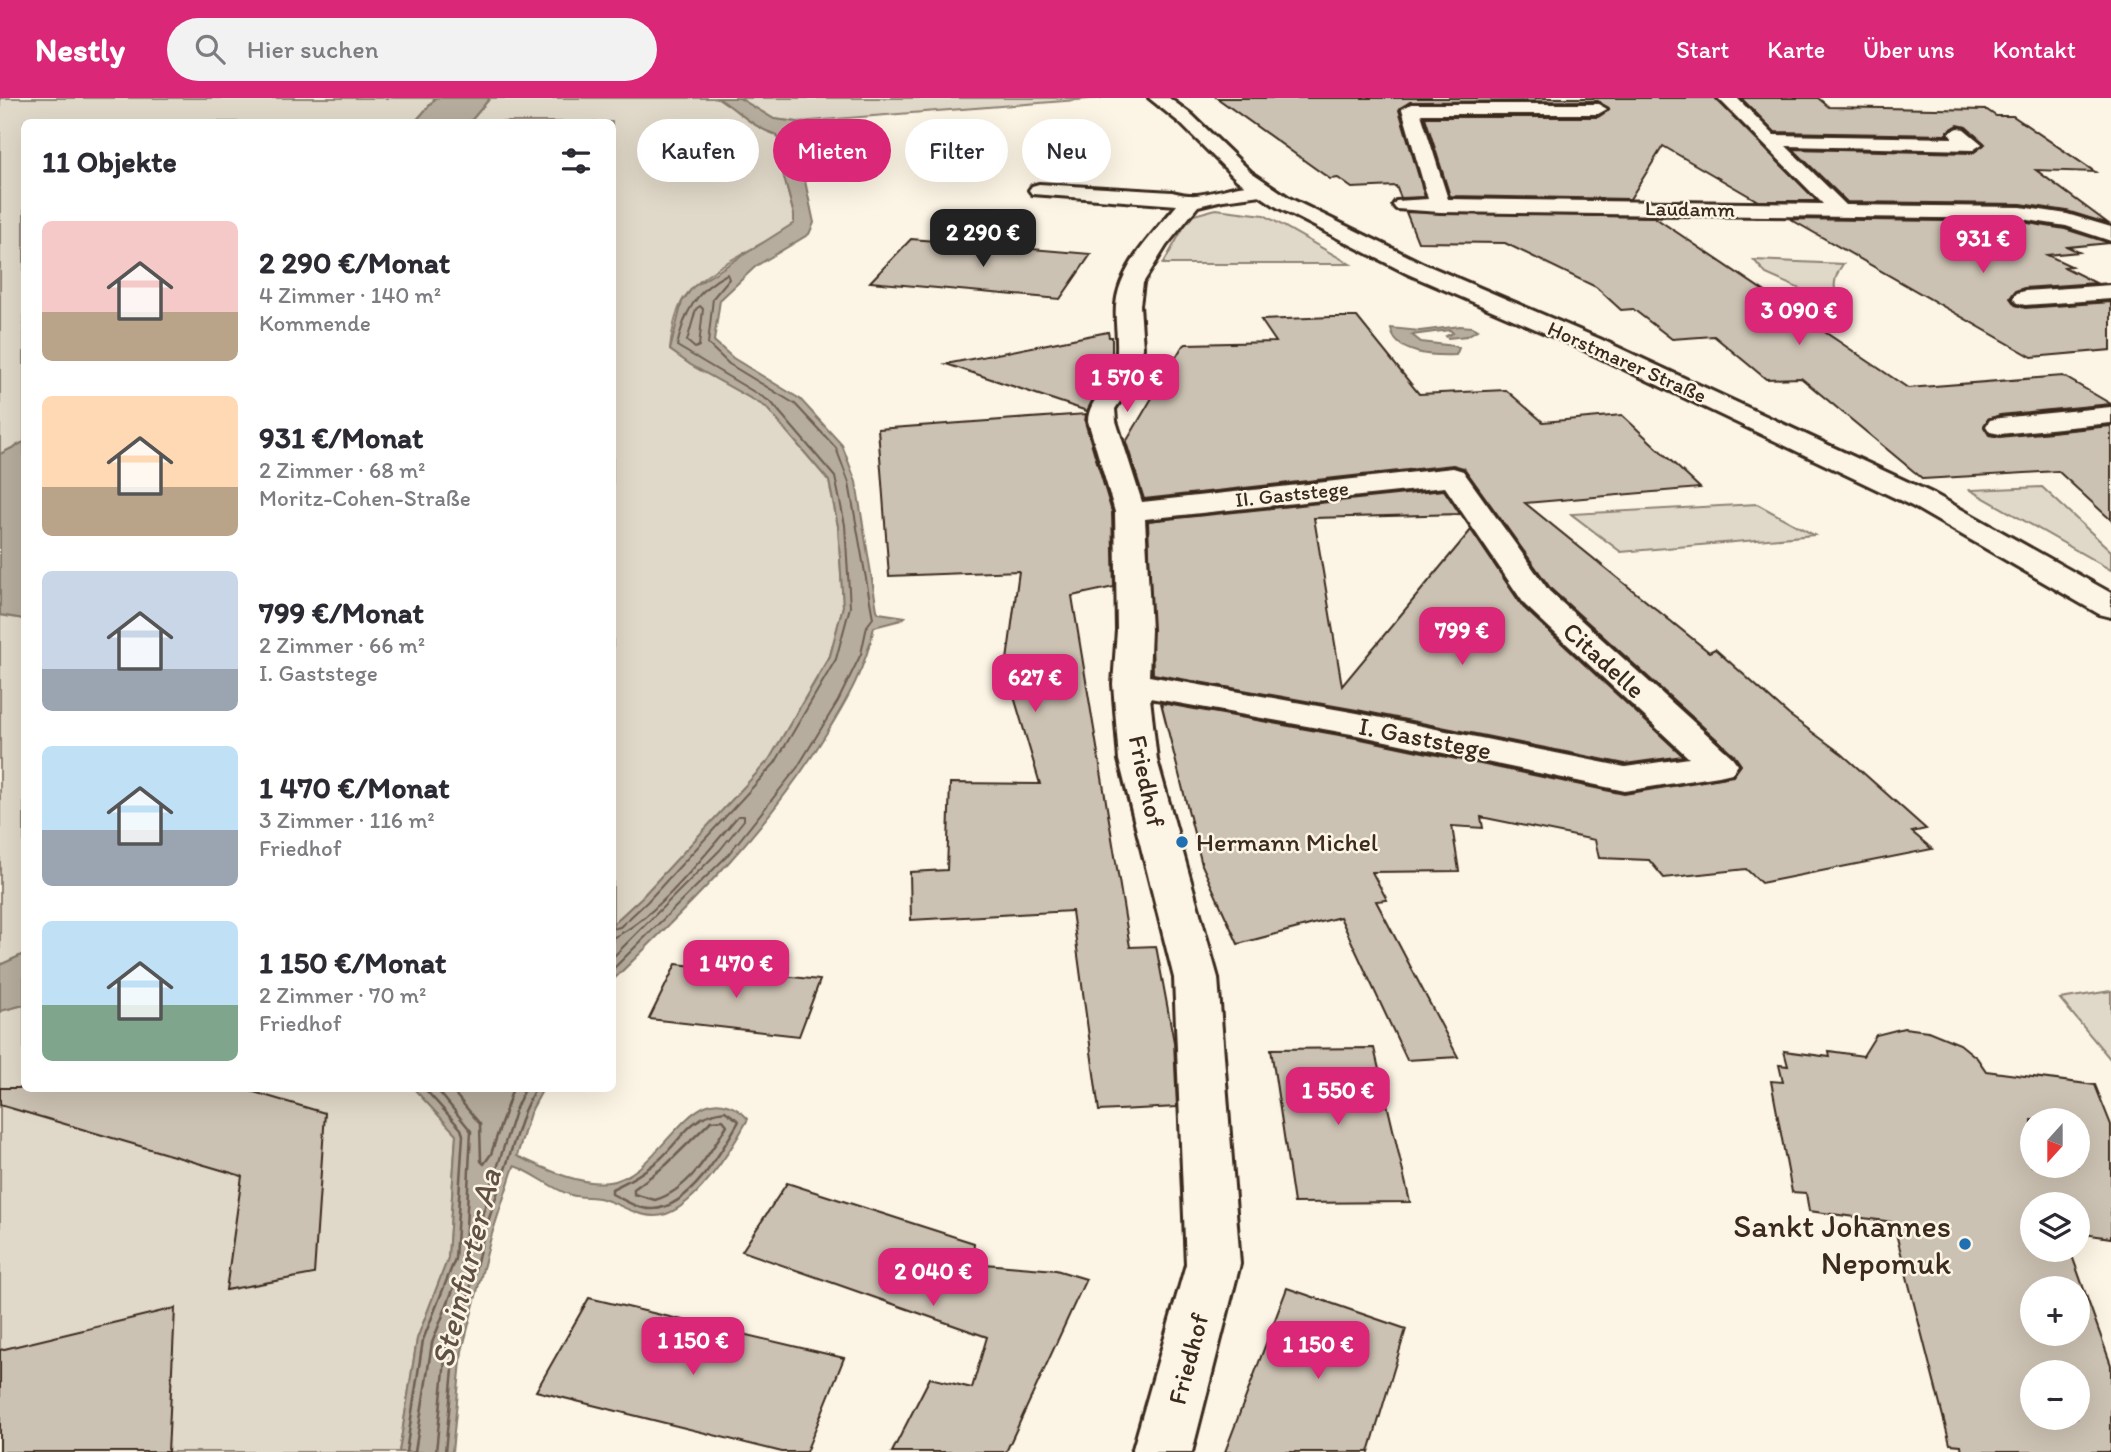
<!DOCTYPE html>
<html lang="de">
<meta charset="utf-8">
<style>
:root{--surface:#fff;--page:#f2f2f3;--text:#2b2b33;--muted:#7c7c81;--accent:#db2777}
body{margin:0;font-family:Itim,sans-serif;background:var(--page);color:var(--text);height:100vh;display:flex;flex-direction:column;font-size:26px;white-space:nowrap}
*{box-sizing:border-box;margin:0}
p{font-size:23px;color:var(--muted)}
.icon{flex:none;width:38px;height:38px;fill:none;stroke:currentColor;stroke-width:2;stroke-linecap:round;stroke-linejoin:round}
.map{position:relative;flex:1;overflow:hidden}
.sheet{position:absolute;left:21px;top:21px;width:595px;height:973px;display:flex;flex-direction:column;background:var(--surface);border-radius:10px;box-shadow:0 7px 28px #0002}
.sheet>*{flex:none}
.hud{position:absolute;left:637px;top:21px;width:665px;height:63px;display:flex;gap:14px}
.needle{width:46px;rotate:201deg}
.buttons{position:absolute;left:2020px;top:1010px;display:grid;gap:14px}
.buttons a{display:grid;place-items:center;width:70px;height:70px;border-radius:50%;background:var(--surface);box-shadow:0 7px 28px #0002;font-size:35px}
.price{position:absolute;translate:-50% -60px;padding:0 16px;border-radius:14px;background:var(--accent);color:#fff;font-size:23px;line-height:46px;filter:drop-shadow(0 2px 4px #0008)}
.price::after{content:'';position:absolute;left:50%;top:42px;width:21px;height:16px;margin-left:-10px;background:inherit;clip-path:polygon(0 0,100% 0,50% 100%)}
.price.current{background:#222;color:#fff}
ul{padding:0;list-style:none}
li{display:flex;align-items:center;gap:21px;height:175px;padding:0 21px}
li span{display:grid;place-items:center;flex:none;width:196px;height:140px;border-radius:10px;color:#555}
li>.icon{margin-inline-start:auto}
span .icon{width:84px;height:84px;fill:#fffc;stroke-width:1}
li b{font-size:30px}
h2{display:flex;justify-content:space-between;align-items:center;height:84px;padding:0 21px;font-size:30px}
.tag{padding:0 24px;border-radius:32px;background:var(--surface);box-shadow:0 7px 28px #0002;font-size:24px;line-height:63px}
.tag.current{background:var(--accent);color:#fff}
header{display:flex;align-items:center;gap:42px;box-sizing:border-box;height:98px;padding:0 35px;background:var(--accent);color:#fff}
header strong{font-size:33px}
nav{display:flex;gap:38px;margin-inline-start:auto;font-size:24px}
.search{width:490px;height:63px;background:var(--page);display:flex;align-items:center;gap:18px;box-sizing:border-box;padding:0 24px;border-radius:38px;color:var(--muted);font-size:26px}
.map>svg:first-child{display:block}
.green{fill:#e0d8c8;stroke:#8e8173;stroke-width:2}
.water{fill:#b7ad9e;stroke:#85796b;stroke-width:2}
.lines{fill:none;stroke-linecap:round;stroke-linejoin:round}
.shore-far1{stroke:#6d5e51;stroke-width:2}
.shore{stroke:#6d5e51;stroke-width:2.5}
.building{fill:#ccc2b3;stroke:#3b2a1e;stroke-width:2;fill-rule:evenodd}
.minor-casing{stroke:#3b2a1e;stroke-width:6}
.secondary-casing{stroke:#3b2a1e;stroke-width:6}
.minor{fill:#fcf5e5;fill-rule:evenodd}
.secondary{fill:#fcf5e5;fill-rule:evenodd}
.poi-dot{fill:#1f6fb2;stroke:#fcf5e5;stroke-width:2.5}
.labels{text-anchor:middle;stroke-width:5;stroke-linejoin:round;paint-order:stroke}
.far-street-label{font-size:21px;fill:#3b2a1e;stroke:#fcf5e5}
.street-label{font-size:26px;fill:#3b2a1e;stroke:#fcf5e5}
.poi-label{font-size:26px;fill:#3b2a1e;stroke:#fcf5e5;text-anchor:start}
.near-poi-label{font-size:32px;fill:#3b2a1e;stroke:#fcf5e5;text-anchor:end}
.near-water-label{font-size:33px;font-style:italic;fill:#605144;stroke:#fcf5e5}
</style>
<header>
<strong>Nestly</strong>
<div class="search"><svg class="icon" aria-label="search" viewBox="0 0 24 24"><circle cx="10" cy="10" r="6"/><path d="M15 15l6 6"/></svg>Hier suchen</div>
<nav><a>Start</a><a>Karte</a><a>Über uns</a><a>Kontakt</a></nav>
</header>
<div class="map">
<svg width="2111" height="1354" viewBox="0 0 2111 1354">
<rect width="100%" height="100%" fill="#fcf5e5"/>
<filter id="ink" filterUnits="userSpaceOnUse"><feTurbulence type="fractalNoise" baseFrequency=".0143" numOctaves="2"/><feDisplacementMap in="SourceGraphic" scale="14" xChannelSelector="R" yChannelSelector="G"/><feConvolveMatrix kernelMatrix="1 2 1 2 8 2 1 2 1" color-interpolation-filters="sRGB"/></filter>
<g filter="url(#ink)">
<g class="green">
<path d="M0,0H436L415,24H24V344L0,356Z"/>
<path d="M490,0H718C739,13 754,30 777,37L782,47L777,53L794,117V126L783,134C754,151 703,172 684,200C676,212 671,237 670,252L691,267L766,309L829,383L838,428L843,508L830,557L769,662L642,799L613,826L612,24H470Z"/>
<path d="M739,0H1102L797,24L774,21Z"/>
<path d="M1216,111L1264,117L1350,166H1163L1190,118Z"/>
<path d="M1754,162L1843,166C1833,180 1832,191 1840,206H1834L1766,176Z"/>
<path d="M2042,389L2111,453V472L1970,392Z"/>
<path d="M1757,406L1814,437L1621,454L1571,416Z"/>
<path d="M0,517L24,521V856L0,867Z"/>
<path d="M2111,893V962L2060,901Z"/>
<path d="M24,907V990H414L456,1036L448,1160L417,1241L399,1354H0V913Z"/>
</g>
<g class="water">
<path d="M436,0H490L470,24H415Z"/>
<path d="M718,0H739L774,21L797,24L815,48L799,55L814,125L809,136L756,168L720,202L714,243L733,260L800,301L842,347L856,384L877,512L879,515L905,519L901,522L874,529C866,569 847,602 826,636C769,730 691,806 613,882V826L642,799L769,662L830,558L843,508L838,428L829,383L766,309L691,267L670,252L682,204L693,189L794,125V117L777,52L781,47L777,37C753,30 739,13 718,0Z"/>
<path d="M1460,228L1472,229L1477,232L1467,238L1448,240L1446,238L1453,235L1450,232L1412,237L1421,244L1455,248L1459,250L1456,257C1435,258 1394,257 1391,230L1420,233Z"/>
<path d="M24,344V521L0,517V356Z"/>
<path d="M24,856V907L0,913V867Z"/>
<path d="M414,991H543L530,1015L517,1058C544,1070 579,1088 609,1084C647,1080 675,1021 705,1008C720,1001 738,1009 748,1021C733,1049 691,1119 654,1118C636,1118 620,1106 603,1101C593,1098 581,1100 571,1097C551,1091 534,1074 514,1068L491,1139L462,1253L452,1354H399L417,1241L448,1160L456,1036Z"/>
</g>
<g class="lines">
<g class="shore-far1">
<path d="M700,208L703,211L699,248L695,250L687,243L696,211Z"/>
<path d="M612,831L620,829L647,804L775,665L836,561L850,509L845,427L835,379L771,304L677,248C684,215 696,192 727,176L729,181L713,200L708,246L729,266L795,306L836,350L849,385L873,520L867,528L861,556L838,603L797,670L727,758L612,872"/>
<path d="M612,840C656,821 706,755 738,718H744V722L720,752L612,860"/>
</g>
<g class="shore">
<path d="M436,990L471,1033L465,1149L468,1153L472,1150L516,1010L525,990"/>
<path d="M450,990L480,1026L481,1063L484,1066L491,1056L513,990"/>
<path d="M725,1013L739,1023C723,1051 690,1110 653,1111C639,1112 624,1102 612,1096V1091C629,1083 645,1074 660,1061C683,1040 690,1017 725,1013Z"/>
<path d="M723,1022L727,1027C710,1055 689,1092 655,1102L634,1096V1091L666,1067L711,1023Z"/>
<path d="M406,1354L423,1242L455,1161L463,1037L461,1031L424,990"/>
<path d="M415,1354L432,1245L456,1184L460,1181L463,1185L446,1251L436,1354"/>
<path d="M445,1354L455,1251L484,1136L524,1013L535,990"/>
</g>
</g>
<g class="building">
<path d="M1217,0H1715L1817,103H1758L1663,48L1630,101L1450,98L1425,19H1598L1609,12L1598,3L1410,4L1399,12L1425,99L1401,100L1396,88L1352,90L1338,80L1330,81Z"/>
<path d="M1741,0H1818L1829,9L1987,12L1996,18H2013L2095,74L2036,72L2109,126L2067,113L2021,106L1847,104L1793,51L1973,55L1985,46L1966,29L1958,27L1948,33L1947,37L1775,34Z"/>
<path d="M1406,114L1654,119L1908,290L2063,278L2111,306L2000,317L1988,321L1984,329L1989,337L2000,339L2111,328V422L2058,373L1923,381L1801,280L1766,281L1714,238L1672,241L1633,211L1621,212L1596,189L1505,145L1418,144Z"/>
<path d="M1790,121L2021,124L2065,131L2110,145L2068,149L2079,154L2047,157L2071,168L2064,169L2096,185L2024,190L2015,193L2010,200L2015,207L2025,210L2111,204V252L2032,259Z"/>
<path d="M911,141L1091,156L1060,201L870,184Z"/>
<path d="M1332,219H1357L1419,296L1506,292L1543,324L1622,317L1700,390L1525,405L1709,554L1715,551L1789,617L1842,656L1926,731L1912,734L1932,751L1761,785L1746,771L1664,780L1649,762L1599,760L1595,742L1481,719L1483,730L1452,728L1459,773L1372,774L1387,802L1376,803L1458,959L1407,962L1340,819L1238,846L1202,767L1161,605L1356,640L1624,696L1733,678L1741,667L1734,657L1551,491L1464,370L1453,367L1144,401L1126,344L1182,249L1186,246L1276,244L1261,222Z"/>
<path d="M1108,234L1109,239H1112V267L1087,313L946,266Z"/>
<path d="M1086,316L1085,324L1112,414L1114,489L1072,498L1130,849L1156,848L1174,944L1177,1009L1099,1013L1072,813L911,822L910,774L947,772L950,685L1040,686L1012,592H1003L1019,473L889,478L878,331Z"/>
<path d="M1444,392L1460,416L1314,420L1342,588L1471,432L1523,509L1683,658L1625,666L1357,612L1153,576L1148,423Z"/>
<path d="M676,866L820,882L799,938L649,921Z"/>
<path d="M1904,930L1928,933L1960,946L1977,960L1986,973L2095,987L2111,1027V1140L2077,1135V1106H2032V1152H2070L2111,1267V1354H1962L1961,1347L1950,1346L1893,1124L1809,1113L1806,1095L1792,1094L1771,983L1783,984L1779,967L1788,968L1784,953L1830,959L1829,953L1863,958L1876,937ZM2032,1022H2077V1068H2032ZM2032,1190H2077V1236H2032ZM2032,1274H2077V1320H2032Z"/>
<path d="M1374,950L1410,1104L1294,1105L1271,951Z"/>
<path d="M0,990H240L325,1015L314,1176L226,1192L242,1078L0,1007Z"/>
<path d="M787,1085L974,1145L973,1165L1056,1172L1086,1181L1006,1354H892L930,1280L972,1290L987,1239L742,1153Z"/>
<path d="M1287,1190L1406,1231L1369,1354H1225Z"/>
<path d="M589,1200L844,1260L806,1354H782L536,1293Z"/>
<path d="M175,1210L168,1354H0V1252Z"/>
</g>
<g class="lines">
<g class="minor-casing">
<g id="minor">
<path d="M1718,0H1737L1774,37L1953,40L1949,35L1958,30L1964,31L1982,46L1973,52L1786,48L1846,107L2021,109L2067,116L2111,129V143L2066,128L2021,121L1440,114L1396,111L1393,107L1396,103L1428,101L1402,11L1411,6H1598L1607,11L1598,16H1421L1448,101L1823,106Z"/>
<path d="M1039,86L1172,94C1177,95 1184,97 1189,97C1212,99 1242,81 1269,88L1272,92L1269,96L1223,102L1198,108L1166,148L1143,185L1140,207L1143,250L1138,276L1115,311L1116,323L1142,404L1453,370L1463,373L1549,493L1732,659L1738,667L1732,675L1719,678L1625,693L1357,637L1150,600L1157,662L1218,880L1240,1166L1192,1354H1132L1186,1166L1174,880L1119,662L1113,586L1117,532L1115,414L1088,323C1089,303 1104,294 1112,276C1122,253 1114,230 1116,207C1119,169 1154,135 1177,107L1032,96L1029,92L1032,88ZM1445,389L1525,507L1689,660L1625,669L1357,615L1149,578L1151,532L1145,421Z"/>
<path d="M2111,187V201L2025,207L2017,205L2013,200L2017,195L2025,193Z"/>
<path d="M2111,309V325L2000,336L1990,334L1986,328L1990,322L2000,320Z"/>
</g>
</g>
<g class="secondary-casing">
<path id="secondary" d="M1149,0H1169L1192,17L1251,74L1291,101L1424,166L1600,241L1934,396L2111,495V519L2099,516L1912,408L1582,251L1408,176L1277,109L1237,82L1180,25Z"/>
</g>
<use href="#minor" class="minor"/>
<use href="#secondary" class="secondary"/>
</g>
</g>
<g class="poi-dot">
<circle cx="1182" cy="744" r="7"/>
<circle cx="1965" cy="1146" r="7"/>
</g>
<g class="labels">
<g class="far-street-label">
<text transform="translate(1690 111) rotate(1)" y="7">Laudamm</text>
<text transform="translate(1627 264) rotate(24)" y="7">Horstmarer Straße</text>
<text transform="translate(1292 396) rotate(-6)" y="7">II. Gaststege</text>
</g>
<g class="street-label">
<text transform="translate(1604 562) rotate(42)" y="9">Citadelle</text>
<text transform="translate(1425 640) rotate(11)" y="9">I. Gaststege</text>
<text transform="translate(1147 683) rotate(78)" y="9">Friedhof</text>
<text transform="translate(1188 1261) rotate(-75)" y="9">Friedhof</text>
</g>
<g class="poi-label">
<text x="1196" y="753">Hermann Michel</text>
</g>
<g class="near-poi-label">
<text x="1951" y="1139">Sankt Johannes<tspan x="1951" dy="37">Nepomuk</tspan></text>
</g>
<g class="near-water-label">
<text transform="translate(465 1170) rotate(-76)" y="12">Steinfurter Aa</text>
</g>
</g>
</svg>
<div class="buttons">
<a><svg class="needle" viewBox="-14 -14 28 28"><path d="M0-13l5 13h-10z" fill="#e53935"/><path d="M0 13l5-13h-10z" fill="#7c7c81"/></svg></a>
<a><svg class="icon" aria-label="layers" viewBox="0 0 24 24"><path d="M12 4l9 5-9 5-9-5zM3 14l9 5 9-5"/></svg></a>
<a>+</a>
<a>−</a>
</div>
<b class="price current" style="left:983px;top:171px">2 290 €</b>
<b class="price" style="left:1983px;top:177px">931 €</b>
<b class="price" style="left:1799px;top:249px">3 090 €</b>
<b class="price" style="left:1127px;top:316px">1 570 €</b>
<b class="price" style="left:1462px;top:569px">799 €</b>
<b class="price" style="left:1035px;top:616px">627 €</b>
<b class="price" style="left:736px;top:902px">1 470 €</b>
<b class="price" style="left:1338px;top:1029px">1 550 €</b>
<b class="price" style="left:933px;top:1210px">2 040 €</b>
<b class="price" style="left:693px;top:1279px">1 150 €</b>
<b class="price" style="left:1318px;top:1283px">1 150 €</b>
<div class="hud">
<a class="tag">Kaufen</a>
<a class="tag current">Mieten</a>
<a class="tag">Filter</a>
<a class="tag">Neu</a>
</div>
<section class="sheet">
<h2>11 Objekte<svg class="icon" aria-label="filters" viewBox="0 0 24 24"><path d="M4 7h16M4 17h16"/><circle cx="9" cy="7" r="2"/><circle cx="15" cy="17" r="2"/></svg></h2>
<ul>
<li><span style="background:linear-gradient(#f6c9c9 65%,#b9a48a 0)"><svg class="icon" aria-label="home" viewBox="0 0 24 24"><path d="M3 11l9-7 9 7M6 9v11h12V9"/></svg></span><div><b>2 290 €/Monat</b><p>4 Zimmer · 140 m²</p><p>Kommende</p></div></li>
<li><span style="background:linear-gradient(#ffd9b3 65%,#b9a48a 0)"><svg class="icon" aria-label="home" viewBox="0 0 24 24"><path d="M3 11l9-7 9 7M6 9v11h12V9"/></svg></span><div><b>931 €/Monat</b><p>2 Zimmer · 68 m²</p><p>Moritz-Cohen-Straße</p></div></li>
<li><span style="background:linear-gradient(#c9d6e8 70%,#9aa5b1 0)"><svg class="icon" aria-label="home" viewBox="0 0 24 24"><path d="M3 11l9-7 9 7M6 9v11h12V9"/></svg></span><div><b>799 €/Monat</b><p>2 Zimmer · 66 m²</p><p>I. Gaststege</p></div></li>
<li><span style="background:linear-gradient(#bfe0f5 60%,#9aa5b1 0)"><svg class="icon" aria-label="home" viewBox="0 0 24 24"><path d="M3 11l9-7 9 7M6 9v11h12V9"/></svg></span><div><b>1 470 €/Monat</b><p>3 Zimmer · 116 m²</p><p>Friedhof</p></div></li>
<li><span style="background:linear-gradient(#bfe0f5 60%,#7fa58c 0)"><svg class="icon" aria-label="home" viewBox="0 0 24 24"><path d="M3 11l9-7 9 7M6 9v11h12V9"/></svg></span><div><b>1 150 €/Monat</b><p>2 Zimmer · 70 m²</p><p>Friedhof</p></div></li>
</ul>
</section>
</div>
